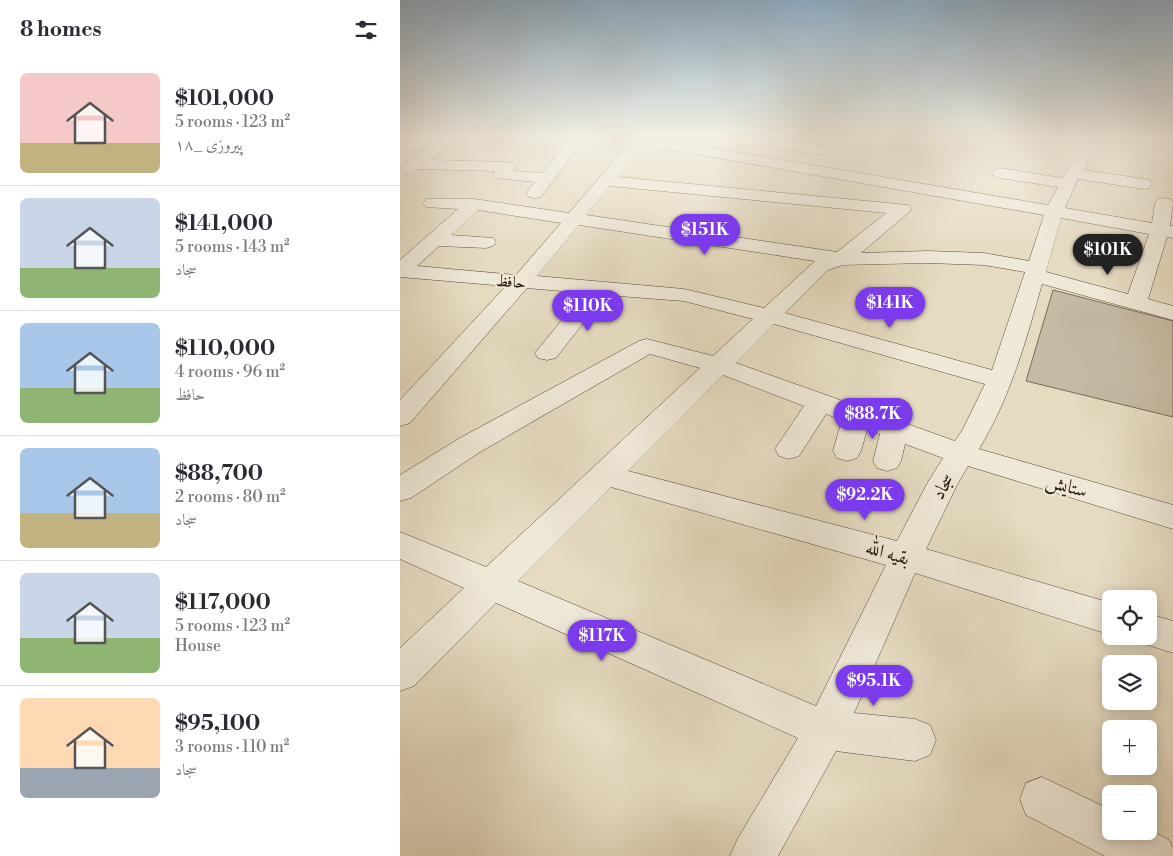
<!DOCTYPE html>
<meta charset="utf-8">
<style>
:root{--surface:#fff;--page:#f2f2f3;--text:#2b2b33;--muted:#7c7c81;--line:#e1e1e2;--accent:#7c3aed}
body{margin:0;font-family:"Libre Bodoni",Amiri,serif;background:var(--page);color:var(--text);height:100vh;display:flex;flex-direction:column;font-size:19px;white-space:nowrap}
*{box-sizing:border-box;margin:0}
p{font-size:16px;color:var(--muted)}
.icon{flex:none;width:28px;height:28px;fill:none;stroke:currentColor;stroke-width:2;stroke-linecap:round;stroke-linejoin:round}
.map{position:relative;flex:1;overflow:hidden}
.panel{display:flex;flex-direction:column;background:var(--surface);width:400px}
.panel>*{flex:none}
.fabs{position:absolute;left:702px;top:590px;display:grid;gap:10px}
.fabs a{display:grid;place-items:center;width:55px;height:55px;border-radius:8px;background:var(--surface);box-shadow:0 2px 12px #0003;font-size:25px}
.price{position:absolute;translate:-50% -42px;padding:0 11px;border-radius:18px;background:var(--accent);color:#fff;font-size:16px;line-height:32px;filter:drop-shadow(0 1px 2px #0008)}
.price::after{content:'';position:absolute;left:50%;top:30px;width:15px;height:11px;margin-left:-8px;background:inherit;clip-path:polygon(0 0,100% 0,50% 100%)}
.price.selected{background:#222;color:#fff}
ul{padding:0;list-style:none}
li{display:flex;align-items:center;gap:15px;height:125px;padding:0 20px}
li+li{border-top:1px solid var(--line)}
li span{display:grid;place-items:center;flex:none;width:140px;height:100px;border-radius:8px;color:#555}
li>.icon{margin-inline-start:auto}
span .icon{width:60px;height:60px;fill:#fffc;stroke-width:1}
li b{font-size:21px}
h2{display:flex;justify-content:space-between;align-items:center;height:60px;padding:0 20px;font-size:21px}
main{display:flex;flex:1;min-height:0}
.map>svg:first-child{display:block}
.green{fill:#c5baa3;stroke:#786a59}
.lines{fill:none;stroke-linecap:round;stroke-linejoin:round}
.minor-casing{stroke:#594b3c;stroke-width:1}
.minor{fill:#eee8d7;fill-rule:evenodd}
.labels{text-anchor:middle;stroke-width:4;stroke-linejoin:round;paint-order:stroke}
.far-street-label{font-size:16px;fill:#2a1b0f;stroke:#eee8d7}
.street-label{font-size:19px;fill:#2a1b0f;stroke:#eee8d7}
</style>
<main>
<section class="panel">
<h2>8 homes<svg class="icon" aria-label="filters" viewBox="0 0 24 24"><path d="M4 7h16M4 17h16"/><circle cx="9" cy="7" r="2"/><circle cx="15" cy="17" r="2"/></svg></h2>
<ul>
<li><span style="background:linear-gradient(#f6c9c9 70%,#c2b280 0)"><svg class="icon" aria-label="home" viewBox="0 0 24 24"><path d="M3 11l9-7 9 7M6 9v11h12V9"/></svg></span><div><b>$101,000</b><p>5 rooms · 123 m²</p><p>پیروزی _۱۸</p></div></li>
<li><span style="background:linear-gradient(#c9d6e8 70%,#8fb573 0)"><svg class="icon" aria-label="home" viewBox="0 0 24 24"><path d="M3 11l9-7 9 7M6 9v11h12V9"/></svg></span><div><b>$141,000</b><p>5 rooms · 143 m²</p><p>سجاد</p></div></li>
<li><span style="background:linear-gradient(#a9c7e8 65%,#8fb573 0)"><svg class="icon" aria-label="home" viewBox="0 0 24 24"><path d="M3 11l9-7 9 7M6 9v11h12V9"/></svg></span><div><b>$110,000</b><p>4 rooms · 96 m²</p><p>حافظ</p></div></li>
<li><span style="background:linear-gradient(#a9c7e8 65%,#c2b280 0)"><svg class="icon" aria-label="home" viewBox="0 0 24 24"><path d="M3 11l9-7 9 7M6 9v11h12V9"/></svg></span><div><b>$88,700</b><p>2 rooms · 80 m²</p><p>سجاد</p></div></li>
<li><span style="background:linear-gradient(#c9d6e8 65%,#8fb573 0)"><svg class="icon" aria-label="home" viewBox="0 0 24 24"><path d="M3 11l9-7 9 7M6 9v11h12V9"/></svg></span><div><b>$117,000</b><p>5 rooms · 123 m²</p><p>House</p></div></li>
<li><span style="background:linear-gradient(#ffd9b3 70%,#9aa5b1 0)"><svg class="icon" aria-label="home" viewBox="0 0 24 24"><path d="M3 11l9-7 9 7M6 9v11h12V9"/></svg></span><div><b>$95,100</b><p>3 rooms · 110 m²</p><p>سجاد</p></div></li>
</ul>
</section>
<div class="map">
<svg width="773" height="856" viewBox="0 0 773 856">
<rect width="100%" height="100%" fill="#e5dbc1"/>
<filter id="stains"><feTurbulence type="fractalNoise" baseFrequency=".004" numOctaves="4"/><feColorMatrix values="0 0 0 0 .2 0 0 0 0 .09 0 0 0 0 .02 0 0 0 .5 -.17"/></filter>
<radialGradient id="worn" r=".72"><stop offset=".6" stop-color="#630" stop-opacity="0"/><stop offset="1" stop-color="#630" stop-opacity=".3"/></radialGradient>
<path class="green" d="M653,290L773,321V417L626,381Z"/>
<g class="lines">
<g class="minor-casing">
<g id="minor">
<path d="M43,137H59L31,160L108,162L114,164L116,167L113,171L142,173L171,137H186L141,197L135,198L129,197L126,193L135,182L95,178L93,175L95,171L19,169L9,174L3,172L1,169L3,166L25,150H0V140L37,141Z"/>
<path d="M213,137H246L648,205L658,187L600,178L594,176L592,173L594,170L600,168L662,178L686,142L692,137H708L697,148L683,170L744,179L750,180L752,184L750,188L744,189L678,179L665,208L752,223L755,203L758,199L764,198L770,199L773,203L770,226H773V238L767,237L748,299L773,306V320L642,284C626,341 610,398 579,449L773,505V529L568,466L557,485L526,549L711,603V635L515,573L454,713L515,719L530,725L536,740L530,755L515,761L436,751L378,856H330L337,840L398,738L96,603L14,686L0,691V648L64,588L0,559V532L86,567L300,368L250,354L80,452L11,498L0,501V475L60,438L239,341L247,339L313,356L353,319L284,301L205,295L156,358L147,360L138,358L135,353L184,293L127,288L10,423L0,426V400L106,286L0,277V260L58,209L26,207L23,203L26,199H74L169,213L229,143L215,140ZM243,145L644,215L629,261L584,253L528,251L461,253L508,213L511,209L508,205L218,177ZM210,186L486,213L437,252L186,215ZM78,210L161,223L116,275L17,266L39,246L86,248L93,246L96,242L93,238L51,235ZM661,218L749,234L728,294L646,272ZM179,225L415,261L364,308L284,289L137,276ZM528,263L584,265L625,272L592,370L385,313L428,270L443,265ZM374,324L585,384L563,429L555,441L336,363ZM323,375L404,406L375,449L379,456L389,459L399,456L426,414L442,420L433,451L437,458L447,461L457,458L461,451L467,430L480,434L473,461L477,468L487,471L497,468L501,461L505,444L543,458L528,482L497,541L228,471ZM211,487L486,565L416,706L118,581Z"/>
<path d="M543,137H582L591,139L593,142L591,145L586,146L550,141L545,140Z"/>
<path d="M716,137H743L773,143V153L718,140Z"/>
<path d="M376,140L424,145L429,147L432,150L429,153L424,155L371,148L368,145L371,142Z"/>
<path d="M749,614L773,621V653L736,641L734,636H749Z"/>
<path d="M642,777L711,810V831H749V829L769,840L773,848V856H705L626,815L620,799L626,783Z"/>
</g>
</g>
<use href="#minor" class="minor"/>
</g>
<linearGradient id="sky" x2="0" y2="1"><stop stop-color="#8daac0"/><stop offset="0.53" stop-color="#f3efe3"/><stop offset="1" stop-color="#f3efe3" stop-opacity="0"/></linearGradient>
<rect width="773" height="257" fill="url(#sky)"/>
<g class="labels">
<g class="far-street-label">
<text transform="translate(111 281) rotate(5)" y="6">حافظ</text>
</g>
<g class="street-label">
<text transform="translate(667 485) rotate(16)" y="7">ستایش</text>
<text transform="translate(542 486) rotate(-61)" y="7">سجاد</text>
<text transform="translate(488 552) rotate(16)" y="7">بقیه الله</text>
</g>
</g>
<rect width="100%" height="100%" filter="url(#stains)"/>
<rect width="100%" height="100%" fill="url(#worn)"/>
</svg>
<div class="fabs">
<a><svg class="icon" aria-label="locate" viewBox="0 0 24 24"><circle cx="12" cy="12" r="6"/><path d="M12 2v4M12 18v4M2 12h4M18 12h4"/></svg></a>
<a><svg class="icon" aria-label="layers" viewBox="0 0 24 24"><path d="M12 4l9 5-9 5-9-5zM3 14l9 5 9-5"/></svg></a>
<a>+</a>
<a>−</a>
</div>
<b class="price" style="left:305px;top:256px">$151K</b>
<b class="price selected" style="left:708px;top:276px">$101K</b>
<b class="price" style="left:490px;top:329px">$141K</b>
<b class="price" style="left:188px;top:332px">$110K</b>
<b class="price" style="left:473px;top:440px">$88.7K</b>
<b class="price" style="left:465px;top:521px">$92.2K</b>
<b class="price" style="left:202px;top:662px">$117K</b>
<b class="price" style="left:474px;top:707px">$95.1K</b>
</div>
</main>
